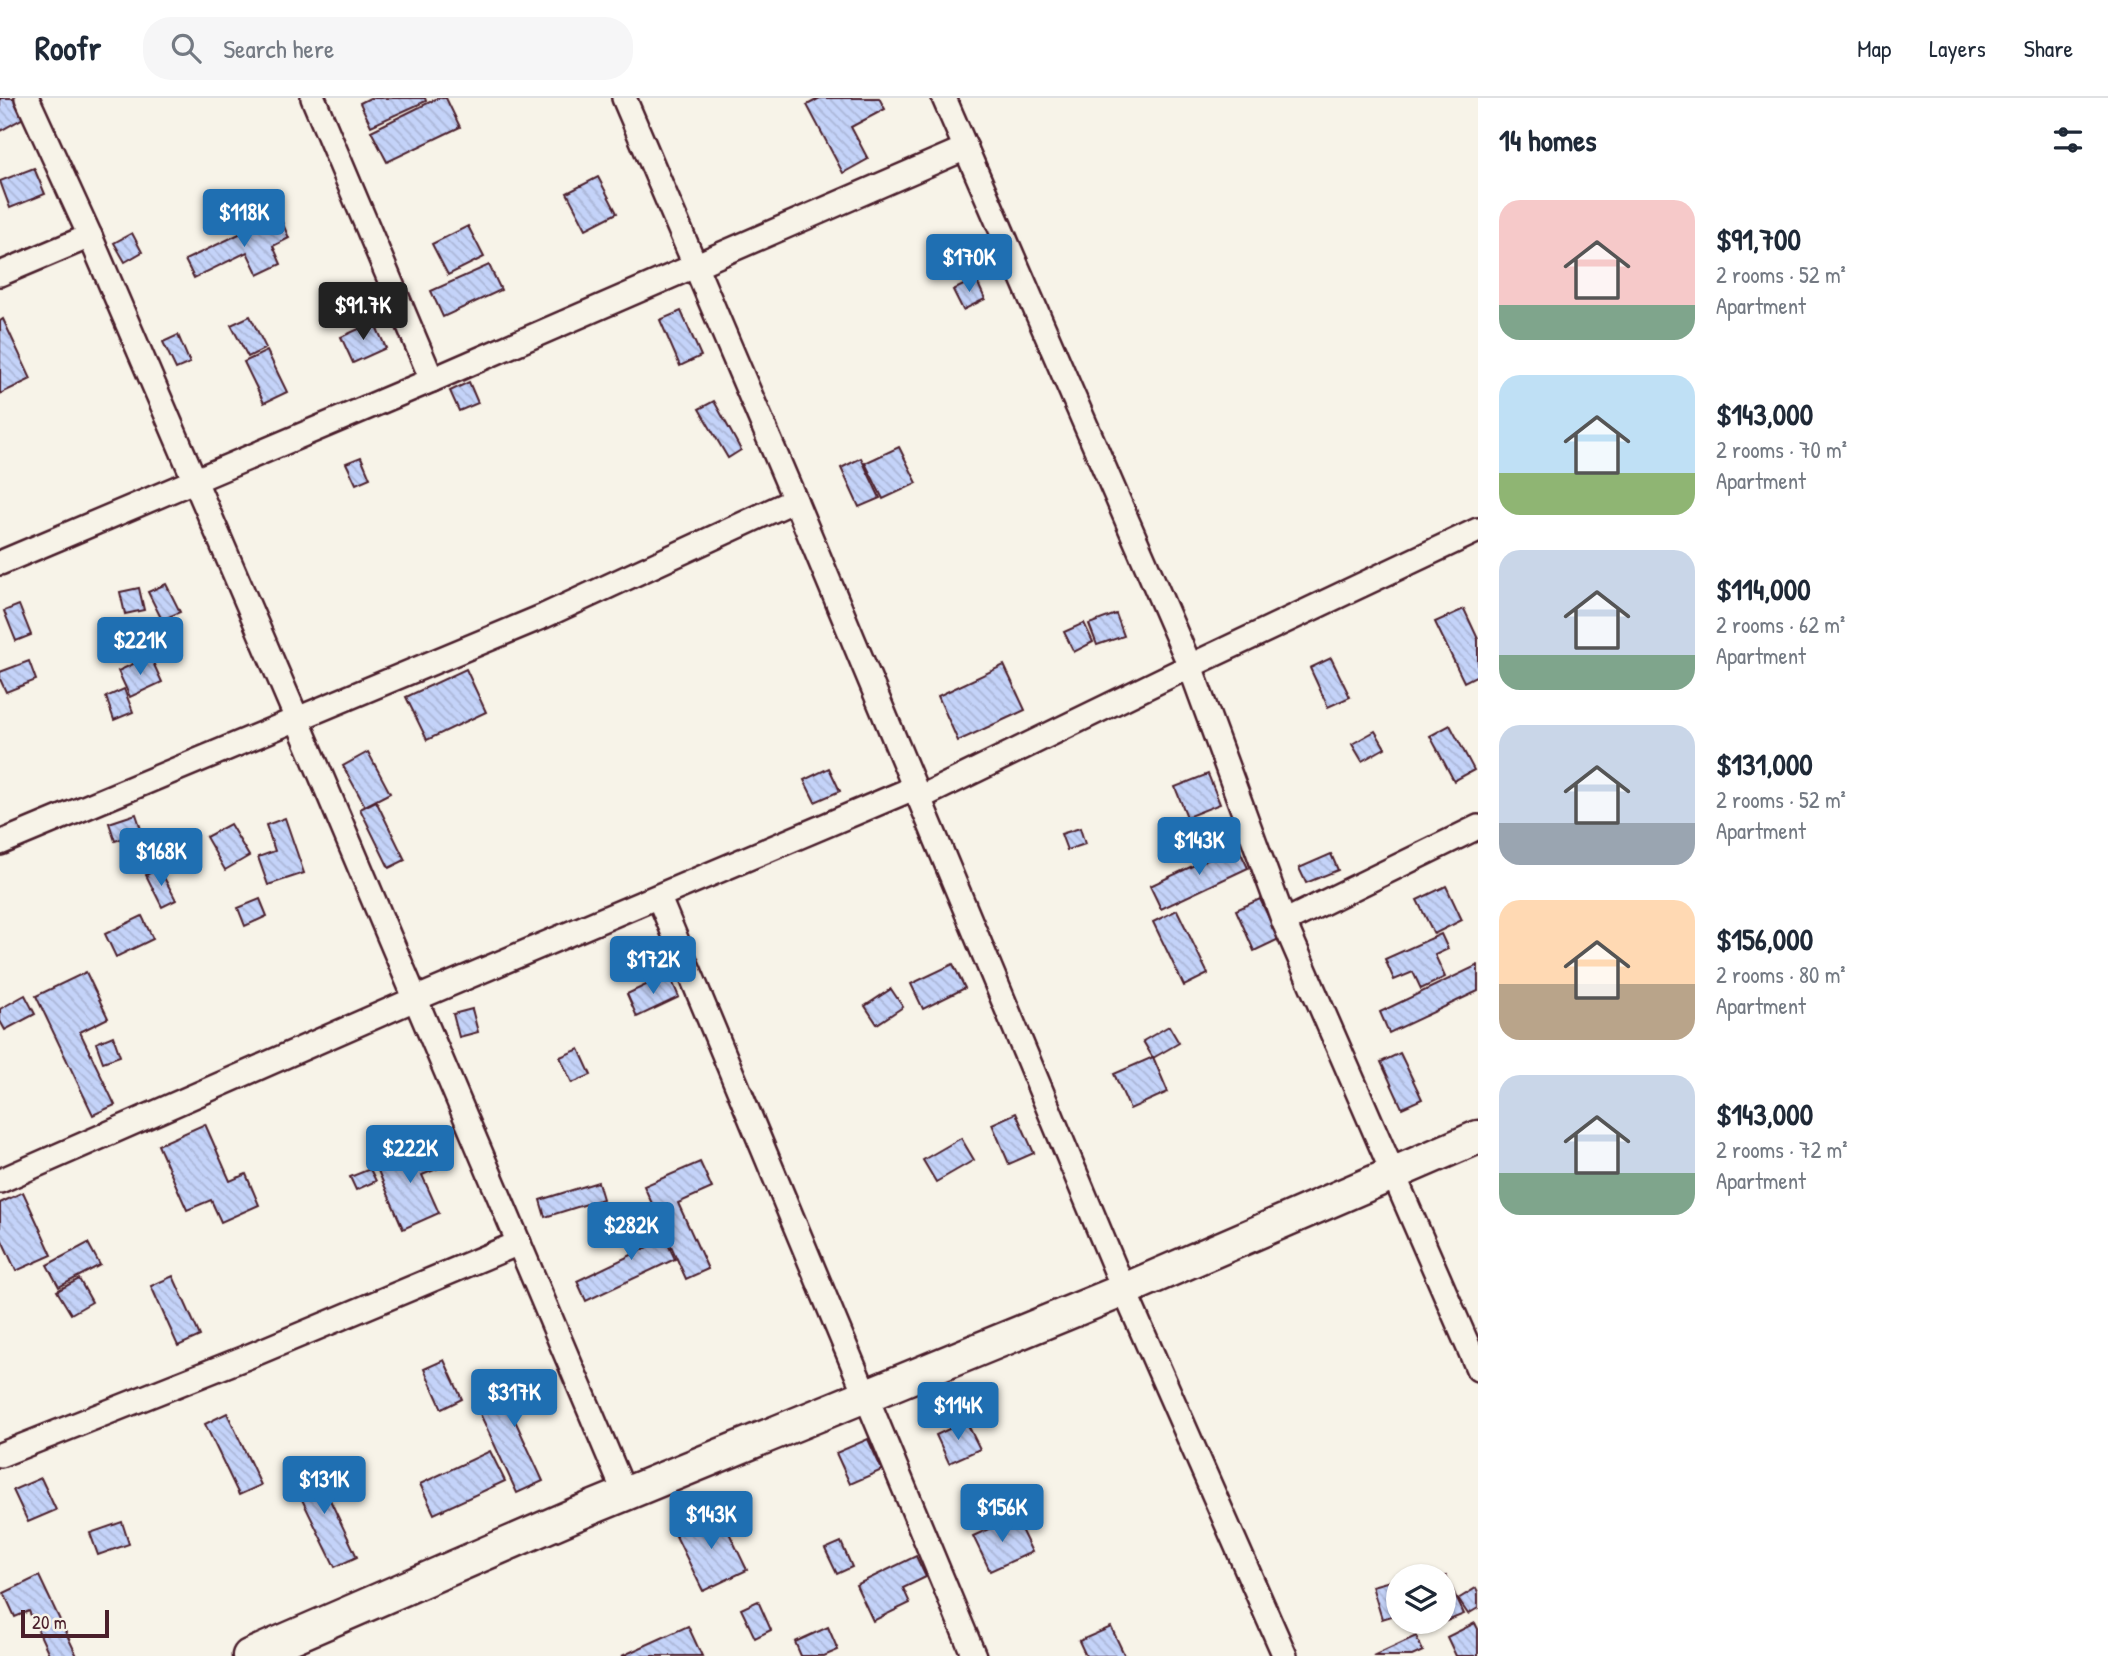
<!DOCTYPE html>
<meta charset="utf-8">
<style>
:root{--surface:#fff;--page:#f6f6f7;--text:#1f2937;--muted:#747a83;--line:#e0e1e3;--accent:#1f6fb2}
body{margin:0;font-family:"Patrick Hand",sans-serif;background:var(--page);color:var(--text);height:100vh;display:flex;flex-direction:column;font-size:26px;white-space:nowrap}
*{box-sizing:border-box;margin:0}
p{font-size:23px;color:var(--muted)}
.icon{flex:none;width:38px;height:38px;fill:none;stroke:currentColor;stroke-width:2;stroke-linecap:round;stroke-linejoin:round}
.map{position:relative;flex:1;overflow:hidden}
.drawer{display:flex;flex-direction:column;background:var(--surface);width:630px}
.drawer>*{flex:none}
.tools{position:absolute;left:1386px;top:1466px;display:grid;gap:14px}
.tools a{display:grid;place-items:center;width:70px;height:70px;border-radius:50%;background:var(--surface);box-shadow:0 2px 5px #0004;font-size:35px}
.scale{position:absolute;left:21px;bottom:18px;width:88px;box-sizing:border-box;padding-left:7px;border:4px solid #4a1f2b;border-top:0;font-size:19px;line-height:24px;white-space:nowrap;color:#4a1f2b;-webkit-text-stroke:5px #f7f3e8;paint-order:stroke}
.price{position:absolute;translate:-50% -60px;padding:0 16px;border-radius:7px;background:var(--accent);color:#fff;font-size:23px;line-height:46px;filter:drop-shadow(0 2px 4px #0008)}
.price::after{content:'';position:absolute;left:50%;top:42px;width:21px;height:16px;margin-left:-10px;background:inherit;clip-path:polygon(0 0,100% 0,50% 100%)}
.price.current{background:#222;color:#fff}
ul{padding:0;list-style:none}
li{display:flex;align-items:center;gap:21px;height:175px;padding:0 21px}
li span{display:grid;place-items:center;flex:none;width:196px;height:140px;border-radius:21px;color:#555}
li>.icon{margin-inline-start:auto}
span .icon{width:84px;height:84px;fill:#fffc;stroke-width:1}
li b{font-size:30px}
h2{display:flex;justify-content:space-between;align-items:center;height:84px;padding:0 21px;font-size:30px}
header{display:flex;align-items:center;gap:42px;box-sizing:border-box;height:98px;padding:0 35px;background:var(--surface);border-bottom:2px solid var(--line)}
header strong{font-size:33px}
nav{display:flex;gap:38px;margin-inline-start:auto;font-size:24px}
.search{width:490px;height:63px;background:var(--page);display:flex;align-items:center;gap:18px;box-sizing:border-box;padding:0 24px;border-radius:28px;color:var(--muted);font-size:26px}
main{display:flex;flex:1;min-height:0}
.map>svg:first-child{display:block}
.building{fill:url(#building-back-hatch);stroke:#4a1f2b;stroke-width:2}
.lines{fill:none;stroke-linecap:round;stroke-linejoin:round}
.street-casing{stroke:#4a1f2b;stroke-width:28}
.secondary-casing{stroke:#4a1f2b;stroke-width:37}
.street{stroke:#f7f3e8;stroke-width:23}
.secondary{stroke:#f7f3e8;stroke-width:32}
</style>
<header>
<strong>Roofr</strong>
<div class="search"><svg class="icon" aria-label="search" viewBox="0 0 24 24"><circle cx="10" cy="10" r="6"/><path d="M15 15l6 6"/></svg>Search here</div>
<nav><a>Map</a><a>Layers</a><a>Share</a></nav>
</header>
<main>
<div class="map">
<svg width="1478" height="1558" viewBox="0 0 1478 1558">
<defs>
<pattern id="building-back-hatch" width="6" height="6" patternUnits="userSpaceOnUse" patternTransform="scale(1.75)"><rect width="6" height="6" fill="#c4d3f9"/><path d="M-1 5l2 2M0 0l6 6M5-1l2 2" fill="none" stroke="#aab5d6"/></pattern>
</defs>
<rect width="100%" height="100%" fill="#f7f3e8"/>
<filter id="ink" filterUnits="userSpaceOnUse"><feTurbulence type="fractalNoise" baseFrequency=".0143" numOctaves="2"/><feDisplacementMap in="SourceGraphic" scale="14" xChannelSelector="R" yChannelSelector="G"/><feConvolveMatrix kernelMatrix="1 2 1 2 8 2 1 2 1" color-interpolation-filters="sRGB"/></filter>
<g filter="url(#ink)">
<g class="building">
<path d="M0,0H14L25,19L0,33Z"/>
<path d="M370,0H425L426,3L371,28L360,5Z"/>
<path d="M438,0H446L460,29L387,64L371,33Z"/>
<path d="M820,0H879L885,11L851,29L868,61L843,75L807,7Z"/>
<path d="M34,70L45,96L10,110L0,83Z"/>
<path d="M598,79L617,115L586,131L567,95Z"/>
<path d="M279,117L289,140L273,148L281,166L258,177L247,154L194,180L185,162Z"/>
<path d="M468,128L484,159L448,177L432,146Z"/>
<path d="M132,135L142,154L125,164L114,145Z"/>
<path d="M489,167L501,192L443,219L431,193Z"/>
<path d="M976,181L985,201L963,212L953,192Z"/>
<path d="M681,213L701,258L680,268L660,222Z"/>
<path d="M250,218L266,250L248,259L231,227Z"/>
<path d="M3,221L31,281L0,296V223Z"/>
<path d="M374,224L386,250L353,265L341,239Z"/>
<path d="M178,237L190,265L176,271L163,244Z"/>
<path d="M267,253L287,294L264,305L244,264Z"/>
<path d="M469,284L478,305L459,313L450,293Z"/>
<path d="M714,303L741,352L728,360L699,311Z"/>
<path d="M899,349L917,385L883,401L865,365Z"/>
<path d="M361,359L370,380L356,386L346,365Z"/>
<path d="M861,360L880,400L859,409L841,370Z"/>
<path d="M166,486L180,514L162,522L148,494Z"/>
<path d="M139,490L144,512L125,516L120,494Z"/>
<path d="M19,507L31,537L16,543L4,513Z"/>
<path d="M1464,511L1478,541V577L1464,584L1435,524Z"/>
<path d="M1116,516L1124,538L1097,547L1089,526Z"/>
<path d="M1084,525L1093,544L1074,554L1064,534Z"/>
<path d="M150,558L162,584L130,599L118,573Z"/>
<path d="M1331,560L1350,599L1328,609L1310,570Z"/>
<path d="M29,563L36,582L6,594L0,581V574Z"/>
<path d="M1004,567L1025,612L958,643L938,598Z"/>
<path d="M466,571L486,614L427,642L406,599Z"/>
<path d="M124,591L133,614L114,622L106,599Z"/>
<path d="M1450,627L1474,672L1454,683L1430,638Z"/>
<path d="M1375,633L1385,650L1362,663L1352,646Z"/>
<path d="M368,654L390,695L365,708L343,668Z"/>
<path d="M829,670L840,693L815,704L804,682Z"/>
<path d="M1208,676L1220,706L1187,719L1175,689Z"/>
<path d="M376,703L405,762L389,770L360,711Z"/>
<path d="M136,716L142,734L115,743L109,725Z"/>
<path d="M285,720L304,775L268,787L258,759L275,753L266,727Z"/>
<path d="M230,726L249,758L225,772L206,739Z"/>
<path d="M1080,730L1085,746L1067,752L1061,736Z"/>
<path d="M1237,747L1248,770L1161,811L1150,788Z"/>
<path d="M1331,756L1338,772L1306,785L1299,770Z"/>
<path d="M159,770L176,802L162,809L146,777Z"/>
<path d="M1446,788L1462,822L1434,836L1417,802Z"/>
<path d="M260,801L267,818L245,828L238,810Z"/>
<path d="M1260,801L1279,841L1254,853L1236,812Z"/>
<path d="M1177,812L1208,876L1184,888L1153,824Z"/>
<path d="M142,818L153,841L116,859L105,836Z"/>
<path d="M1441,836L1448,851L1435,857L1445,879L1421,891L1413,874L1394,882L1385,861Z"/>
<path d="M953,866L965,890L923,911L911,886Z"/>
<path d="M1478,867V893L1389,935L1380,914Z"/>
<path d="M86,874L108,920L80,934L115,1007L93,1017L36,898Z"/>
<path d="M669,876L679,899L637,919L627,896Z"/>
<path d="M891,891L903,909L877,926L865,908Z"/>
<path d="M25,897L35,916L5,932L0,923V911Z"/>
<path d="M472,911L478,934L459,939L453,916Z"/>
<path d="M1169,928L1179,945L1153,960L1143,943Z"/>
<path d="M113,938L120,958L103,964L96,945Z"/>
<path d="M579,951L591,977L572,985L560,959Z"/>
<path d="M1400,955L1422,1001L1402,1010L1381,964Z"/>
<path d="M1153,959L1168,994L1130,1011L1114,976Z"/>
<path d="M1016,1015L1034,1055L1009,1066L992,1026Z"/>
<path d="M205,1026L230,1083L246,1076L259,1107L221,1124L211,1102L187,1112L158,1047Z"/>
<path d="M961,1040L974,1062L936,1084L923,1062Z"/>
<path d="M428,1046L439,1070L422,1077L439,1115L403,1131L376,1068Z"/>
<path d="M700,1064L712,1090L678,1105L708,1171L686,1181L644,1088Z"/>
<path d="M370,1071L376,1083L356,1092L350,1079Z"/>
<path d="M598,1084L603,1101L545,1119L540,1102Z"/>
<path d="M23,1094L52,1157L16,1173L0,1138V1105Z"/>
<path d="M653,1115L675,1161L586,1203L577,1183L648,1149L635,1123Z"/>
<path d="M88,1145L100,1167L59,1189L47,1167Z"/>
<path d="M173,1178L200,1238L178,1248L151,1188Z"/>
<path d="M79,1181L92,1204L71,1216L57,1193Z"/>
<path d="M444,1262L462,1301L442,1311L424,1271Z"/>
<path d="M540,1275L551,1298L512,1316L543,1383L517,1395L475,1305Z"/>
<path d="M227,1315L261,1387L239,1397L205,1326Z"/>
<path d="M966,1323L980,1351L949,1365L936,1337Z"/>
<path d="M868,1341L882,1372L850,1386L836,1355Z"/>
<path d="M490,1353L505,1383L434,1416L420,1386Z"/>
<path d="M314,1368L357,1459L335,1469L291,1379Z"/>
<path d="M41,1380L56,1412L28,1424L13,1392Z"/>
<path d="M718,1412L747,1472L703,1493L674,1434Z"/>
<path d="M1015,1419L1032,1454L990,1473L973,1438Z"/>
<path d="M122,1424L129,1446L98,1457L90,1435Z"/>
<path d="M841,1444L852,1469L837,1476L825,1451Z"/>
<path d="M916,1458L926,1479L903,1490L910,1505L873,1523L856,1487Z"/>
<path d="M39,1478L77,1558H50L29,1513L15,1519L4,1495Z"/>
<path d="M1446,1478L1464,1516L1447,1523L1444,1515V1479Z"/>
<path d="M1394,1482L1398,1498V1516L1382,1521L1372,1488Z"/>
<path d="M1476,1490L1478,1494V1510L1468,1516L1458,1501Z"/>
<path d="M758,1503L771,1532L755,1540L741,1511Z"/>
<path d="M1475,1525L1478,1531V1558H1456L1447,1539Z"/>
<path d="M688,1528L702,1558H622Z"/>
<path d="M828,1529L838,1552L824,1558H801L795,1544Z"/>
<path d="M1111,1529L1125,1558H1086L1079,1543Z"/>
<path d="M1416,1538L1423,1553L1412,1558H1373Z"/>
</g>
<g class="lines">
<g class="street-casing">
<g id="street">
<path d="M27,0L90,138L297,621L625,1396"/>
<path d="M313,0L432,282"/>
<path d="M624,0L795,402L1124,1192L1285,1558"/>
<path d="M944,0L1190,568L1284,824L1478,1271"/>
<path d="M0,176L90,138"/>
<path d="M0,465L432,282L966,50"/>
<path d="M919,700L1190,568L1478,432"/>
<path d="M0,745L544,518L795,402"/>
<path d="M659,800L974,1558"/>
<path d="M1284,824L1478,729"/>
<path d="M0,1083L415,901L914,690"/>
<path d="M0,1357L252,1257L519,1145"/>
</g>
</g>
<g class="secondary-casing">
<path id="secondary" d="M249,1558L574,1417L1124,1192L1478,1039"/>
</g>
<use href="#street" class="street"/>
<use href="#secondary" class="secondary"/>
</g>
</g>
</svg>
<div class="tools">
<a><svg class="icon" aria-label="layers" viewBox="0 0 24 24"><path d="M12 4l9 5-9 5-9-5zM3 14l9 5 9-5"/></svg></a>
</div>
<div class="scale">20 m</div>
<b class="price" style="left:244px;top:151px">$118K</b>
<b class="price" style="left:969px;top:196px">$170K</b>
<b class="price current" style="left:363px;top:244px">$91.7K</b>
<b class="price" style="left:140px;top:579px">$221K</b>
<b class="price" style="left:1199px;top:779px">$143K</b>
<b class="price" style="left:161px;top:790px">$168K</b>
<b class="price" style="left:653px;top:898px">$172K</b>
<b class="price" style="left:410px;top:1087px">$222K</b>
<b class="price" style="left:631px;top:1164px">$282K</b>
<b class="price" style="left:514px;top:1331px">$317K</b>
<b class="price" style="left:958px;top:1344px">$114K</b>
<b class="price" style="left:324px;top:1418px">$131K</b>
<b class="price" style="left:1002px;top:1446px">$156K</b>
<b class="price" style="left:711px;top:1453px">$143K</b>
</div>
<section class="drawer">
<h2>14 homes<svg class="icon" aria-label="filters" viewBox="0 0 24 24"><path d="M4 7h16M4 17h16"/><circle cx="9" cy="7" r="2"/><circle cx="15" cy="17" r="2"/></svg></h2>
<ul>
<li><span style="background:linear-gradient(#f6c9c9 75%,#7fa58c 0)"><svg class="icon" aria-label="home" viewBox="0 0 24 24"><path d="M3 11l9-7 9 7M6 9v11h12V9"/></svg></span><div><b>$91,700</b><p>2 rooms · 52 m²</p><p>Apartment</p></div></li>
<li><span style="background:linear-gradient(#bfe0f5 70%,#8fb573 0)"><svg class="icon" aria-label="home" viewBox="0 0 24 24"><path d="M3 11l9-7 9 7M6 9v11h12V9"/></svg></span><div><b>$143,000</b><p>2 rooms · 70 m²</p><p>Apartment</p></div></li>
<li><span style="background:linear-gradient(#c9d6e8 75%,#7fa58c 0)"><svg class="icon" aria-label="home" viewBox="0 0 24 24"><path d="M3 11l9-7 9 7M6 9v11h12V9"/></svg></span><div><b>$114,000</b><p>2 rooms · 62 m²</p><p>Apartment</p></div></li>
<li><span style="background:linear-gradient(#c9d6e8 70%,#9aa5b1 0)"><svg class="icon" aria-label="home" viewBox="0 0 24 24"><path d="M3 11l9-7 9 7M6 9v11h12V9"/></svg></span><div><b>$131,000</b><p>2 rooms · 52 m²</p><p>Apartment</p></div></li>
<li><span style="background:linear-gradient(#ffd9b3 60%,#b9a48a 0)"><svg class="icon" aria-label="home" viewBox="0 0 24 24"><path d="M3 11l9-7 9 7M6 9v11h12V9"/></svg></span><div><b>$156,000</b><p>2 rooms · 80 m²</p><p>Apartment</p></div></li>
<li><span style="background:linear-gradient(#c9d6e8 70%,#7fa58c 0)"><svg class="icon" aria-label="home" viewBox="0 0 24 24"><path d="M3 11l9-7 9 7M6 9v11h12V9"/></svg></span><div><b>$143,000</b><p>2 rooms · 72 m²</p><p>Apartment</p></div></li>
</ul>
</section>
</main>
